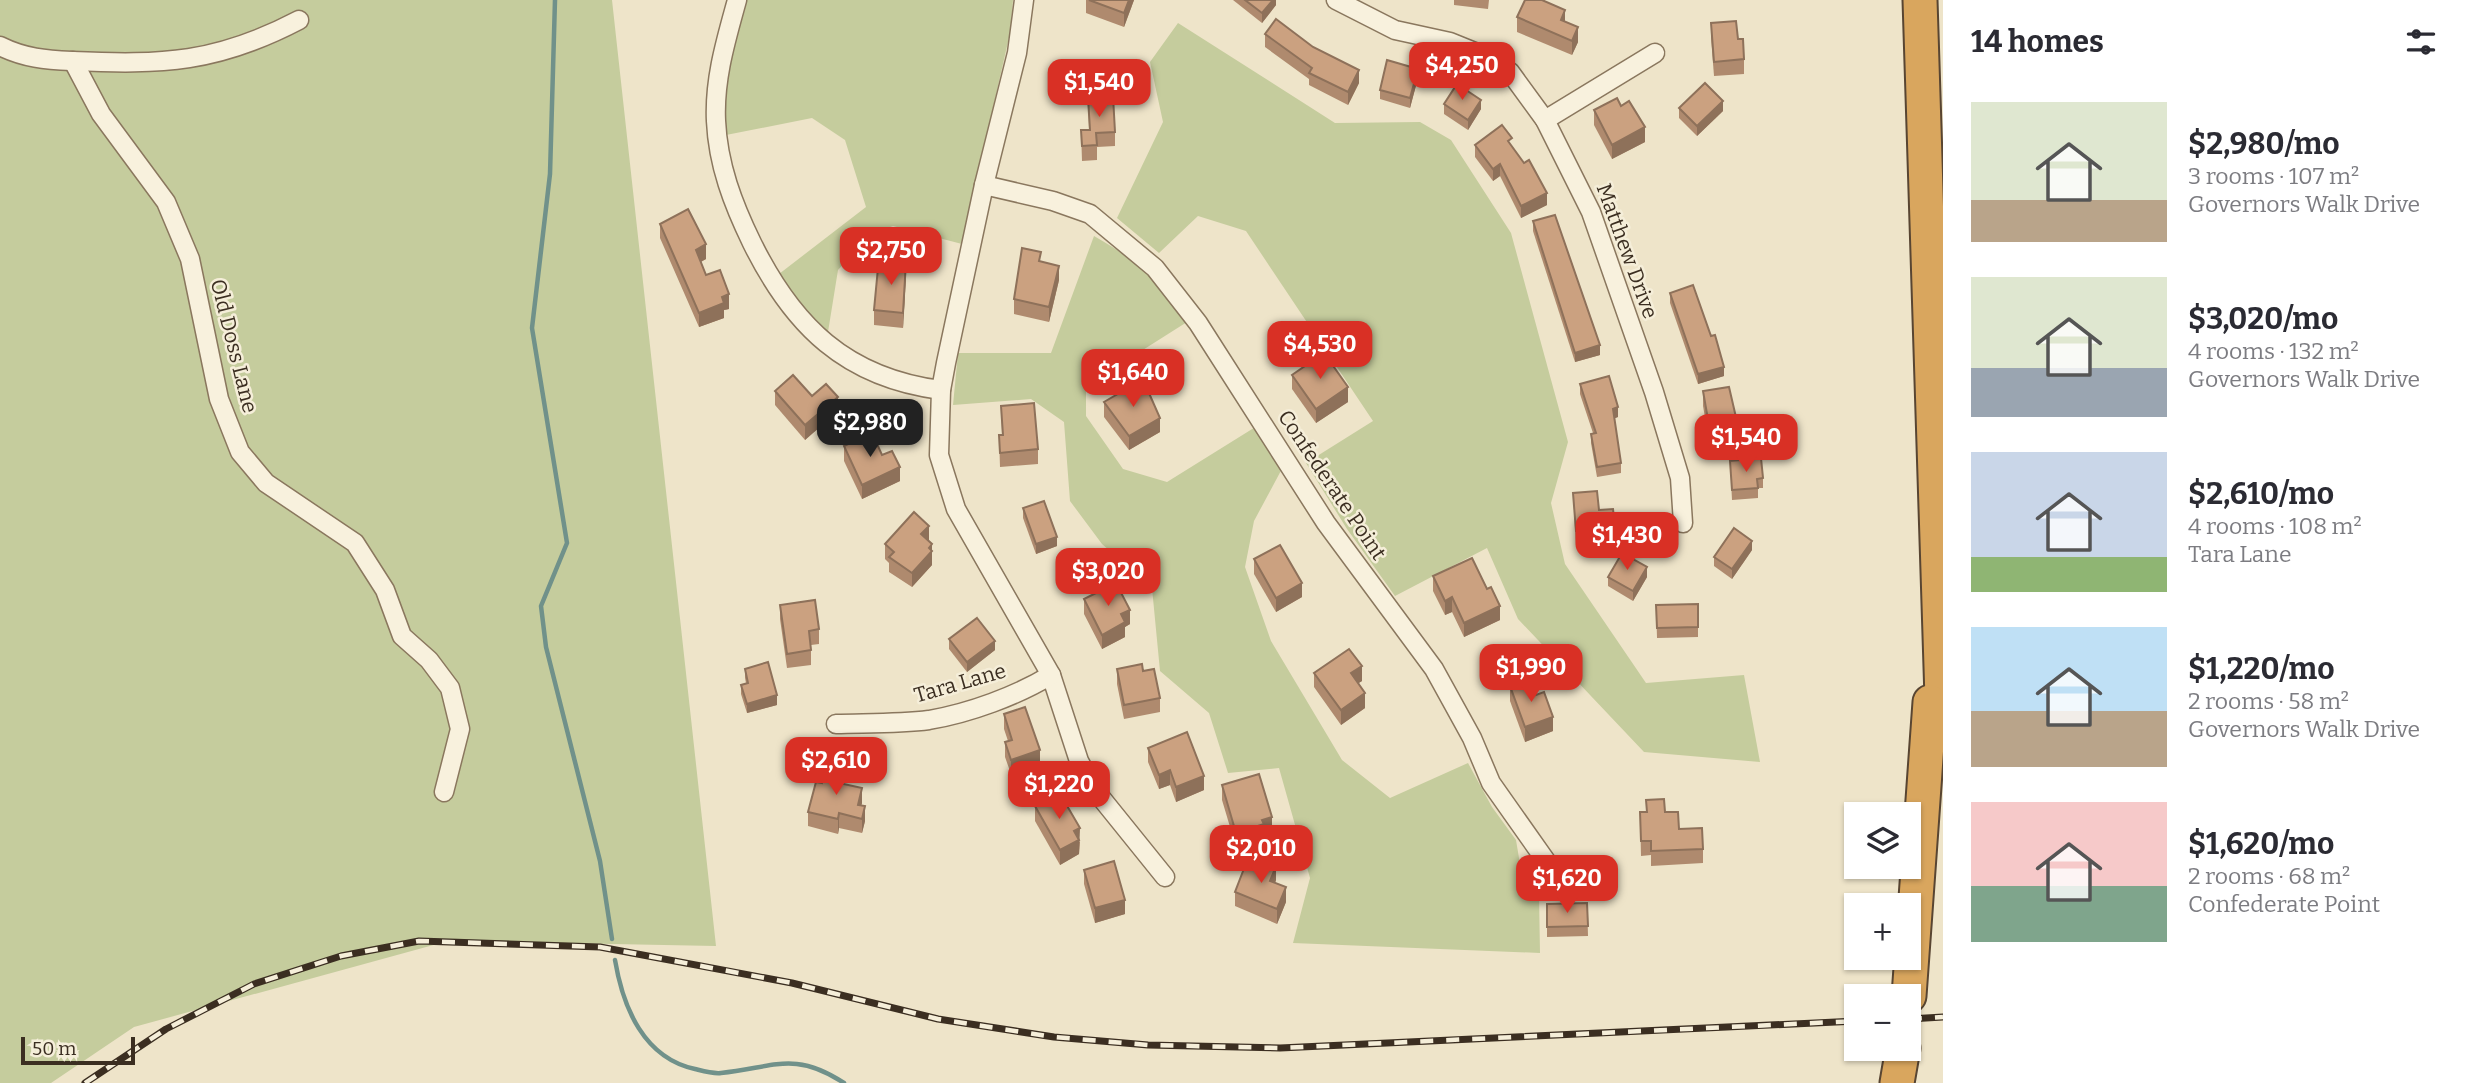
<!DOCTYPE html>
<meta charset="utf-8">
<style>
:root{--surface:#fff;--page:#f7f7f7;--text:#2b2b33;--muted:#7c7c81;--accent:#d93025}
body{margin:0;font-family:Bitter,serif;background:var(--page);color:var(--text);height:100vh;display:flex;flex-direction:column;font-size:26px;white-space:nowrap}
*{box-sizing:border-box;margin:0}
p{font-size:23px;color:var(--muted)}
.icon{flex:none;width:38px;height:38px;fill:none;stroke:currentColor;stroke-width:2;stroke-linecap:round;stroke-linejoin:round}
.map{position:relative;flex:1;overflow:hidden}
.details{display:flex;flex-direction:column;background:var(--surface);width:525px}
.details>*{flex:none}
.buttons{position:absolute;left:1844px;top:802px;display:grid;gap:14px}
.buttons a{display:grid;place-items:center;width:77px;height:77px;border-radius:0px;background:var(--surface);box-shadow:0 2px 5px #0004;font-size:35px}
.scale{position:absolute;left:21px;bottom:18px;width:114px;box-sizing:border-box;padding-left:7px;border:4px solid #3b2e21;border-top:0;font-size:19px;line-height:24px;white-space:nowrap;color:#3b2e21;-webkit-text-stroke:5px #f5eed9;paint-order:stroke}
.price{position:absolute;translate:-50% -60px;padding:0 16px;border-radius:14px;background:var(--accent);color:#fff;font-size:23px;line-height:46px;filter:drop-shadow(0 2px 4px #0008)}
.price::after{content:'';position:absolute;left:50%;top:42px;width:21px;height:16px;margin-left:-10px;background:inherit;clip-path:polygon(0 0,100% 0,50% 100%)}
.price.on{background:#222;color:#fff}
ul{padding:0;list-style:none}
li{display:flex;align-items:center;gap:21px;height:175px;padding:0 28px}
li span{display:grid;place-items:center;flex:none;width:196px;height:140px;border-radius:0px;color:#555}
li>.icon{margin-inline-start:auto}
span .icon{width:84px;height:84px;fill:#fffc;stroke-width:1}
li b{font-size:30px}
h2{display:flex;justify-content:space-between;align-items:center;height:84px;padding:0 28px;font-size:30px}
main{display:flex;flex:1;min-height:0}
.map>svg:first-child{display:block}
.green{fill:#c5cc9d}
.lines{fill:none;stroke-linecap:round;stroke-linejoin:round}
.stream{stroke:#70918a;stroke-width:4.5}
.street-casing{stroke:#8a775e;stroke-width:21}
.highway-casing{stroke:#584532;stroke-width:37}
.street{stroke:#f8f1dd;stroke-width:18}
.highway{stroke:#d9a65e;stroke-width:33}
.rail-casing{stroke:#3b2e21;stroke-width:7}
.rail{stroke:#f5eed9;stroke-width:4.5;stroke-dasharray:13;stroke-linecap:butt}
.wall{fill:#af8a6e}
.shaded-wall{fill:#8e715a}
.building{fill:#cba180;stroke:#8e715a;stroke-width:2}
.labels{text-anchor:middle;stroke-width:5;stroke-linejoin:round;paint-order:stroke}
.street-label{font-size:21px;fill:#3b2e21;stroke:#f5eed9}
</style>
<main>
<div class="map">
<svg width="1943" height="1083" viewBox="0 0 1943 1083">
<rect width="100%" height="100%" fill="#eee4c9"/>
<g class="green">
<path d="M0,0H612L716,946L448,941L134,1027L51,1083H0Z"/>
<path d="M746,0H1013L1010,33L962,244L893,226L871,234L838,270L828,332L810,317L779,274L866,207L845,140L812,118L726,135C723,88 733,45 746,0Z"/>
<path d="M1178,23L1335,123L1420,122L1451,140L1511,233L1568,442L1551,503L1565,564L1646,683L1744,675L1760,762L1644,752L1518,619L1487,548L1395,596L1347,529L1306,463L1373,421L1246,231L1198,216L1159,253L1117,218L1163,122L1150,62Z"/>
<path d="M1094,236C1140,262 1156,280 1187,322L1086,386V416L1123,469L1167,482L1257,426L1284,465L1254,521L1245,567L1271,641L1342,760L1390,798L1468,763L1492,807L1516,840L1522,876L1528,888L1539,896L1540,953L1293,943L1310,878L1279,768L1228,773L1209,713L1160,671L1152,588L1102,544L1070,501L1064,422L1031,399L953,405L958,353H1051Z"/>
</g>
<g class="lines">
<g class="stream">
<path d="M555,0L550,174L532,328L567,543L541,606L546,647L600,861L612,939"/>
<path d="M615,960C623,1008 644,1058 695,1069C703,1071 713,1074 721,1073C773,1068 794,1050 844,1083"/>
</g>
<g class="street-casing">
<g id="street">
<path d="M737,0C726,40 714,79 716,121C718,165 733,204 752,243C793,326 846,378 941,390"/>
<path d="M1024,0L1017,53L984,185L946,363L941,390L939,455L956,509L1051,675L1079,761L1094,789L1165,877"/>
<path d="M1336,0L1395,30L1450,42L1492,59L1510,72L1545,120L1591,212L1654,392L1680,478L1683,523"/>
<path d="M0,46C24,58 46,60 72,61C163,65 217,63 299,20"/>
<path d="M73,61L101,114L166,202L190,259L219,399L240,452L266,483L355,543L385,590L402,636L429,660L450,688L460,729L444,792"/>
<path d="M1545,120L1655,53"/>
<path d="M984,185L1053,201L1090,214L1155,268L1198,323L1326,523L1434,669L1472,738L1491,783L1546,861"/>
<path d="M836,724C866,723 899,724 929,720C970,713 1016,696 1051,675"/>
</g>
</g>
<g class="highway-casing">
<g id="highway">
<path d="M1920,0L1943,730"/>
<path d="M1909,996L1930,702"/>
<path d="M1897,1083L1903,1048"/>
</g>
</g>
<use href="#street" class="street"/>
<use href="#highway" class="highway"/>
<g class="rail-casing">
<g id="rail">
<path d="M1909,1019L1943,1017"/>
<path d="M85,1083L166,1029L254,984L341,956L419,941L600,947L792,983L938,1019L1054,1037L1148,1045L1280,1048L1857,1021"/>
</g>
</g>
<use href="#rail" class="rail"/>
</g>
<g class="wall">
<path d="M1086,0H1134L1124,27L1086,13Z"/>
<path d="M1233,0H1276V5L1262,23Z"/>
<path d="M1452,0H1489L1488,9L1454,5V0Z"/>
<path d="M1517,17L1565,22L1578,42L1572,55L1517,32Z"/>
<path d="M1711,23L1738,39L1744,59V74L1714,76L1711,37Z"/>
<path d="M1265,34L1359,83L1348,105L1309,85V79L1265,47Z"/>
<path d="M1418,78L1410,108L1380,99V90Z"/>
<path d="M1088,98L1115,132V146L1097,147V160L1082,161L1081,130H1089Z"/>
<path d="M1444,104L1481,109L1468,130L1444,114Z"/>
<path d="M1621,106L1645,142L1612,159L1594,125V110Z"/>
<path d="M1679,108L1723,111L1697,136L1679,118Z"/>
<path d="M1475,145L1512,147L1547,205L1521,218L1500,176L1493,181L1475,157Z"/>
<path d="M1533,221L1600,355L1575,362L1533,231Z"/>
<path d="M660,224L706,259L701,262L706,275L729,309L724,310V318L699,327L660,238Z"/>
<path d="M1041,262L1059,280L1049,322L1014,314V299Z"/>
<path d="M906,275L903,328L874,325V310Z"/>
<path d="M1670,293L1724,376L1698,384L1670,303Z"/>
<path d="M1292,375L1348,402L1316,423L1292,389Z"/>
<path d="M1580,384L1618,417L1614,418L1621,463V473L1597,477L1591,443V434L1593,433L1580,394Z"/>
<path d="M775,391L812,396L838,411L805,440L775,405Z"/>
<path d="M1703,391L1738,426V440L1710,445L1703,406Z"/>
<path d="M1104,402L1160,432L1129,450L1104,417Z"/>
<path d="M1001,406L1038,449V464L1000,467L999,435H1002Z"/>
<path d="M844,446L900,481L862,499L844,461Z"/>
<path d="M1730,461L1763,478V488H1758V498L1732,500Z"/>
<path d="M1573,493L1599,510L1615,528V542L1576,545Z"/>
<path d="M1023,508L1057,546L1036,554L1023,518Z"/>
<path d="M928,540L932,544V565L912,587L889,572V563L885,559V544Z"/>
<path d="M1752,550L1732,579L1714,566V557Z"/>
<path d="M1254,559L1302,597L1276,612L1254,574Z"/>
<path d="M1433,576L1487,589L1500,620L1464,637L1452,612L1445,615L1433,591Z"/>
<path d="M1608,577H1647L1633,601L1608,586Z"/>
<path d="M1084,599L1130,624L1125,627V637L1102,649L1084,614Z"/>
<path d="M1698,604V637L1657,638L1656,605Z"/>
<path d="M780,605L819,629V644L811,645V665L787,668L780,619Z"/>
<path d="M949,639L995,650L967,672L949,649Z"/>
<path d="M745,669L777,705L747,713L741,694V685L746,683L745,678Z"/>
<path d="M1117,669L1143,671L1160,698V712L1124,719L1117,684Z"/>
<path d="M1314,673L1362,681L1358,683L1365,708L1341,725L1314,687Z"/>
<path d="M1510,686L1536,695L1553,731L1525,742L1510,701Z"/>
<path d="M1004,714L1040,764L1011,774L1005,757V742L1008,741L1004,729Z"/>
<path d="M1148,748L1204,790L1176,802L1170,785L1159,789L1148,762Z"/>
<path d="M822,783L842,784L862,803L861,805L865,821L862,833L839,828L838,834L808,826V812Z"/>
<path d="M1222,785L1272,832L1264,834V839L1236,847L1222,800Z"/>
<path d="M1646,800L1665,812L1679,829L1703,849V863L1651,866V855L1641,856L1640,812H1646Z"/>
<path d="M1035,806L1080,842L1079,854L1060,865L1035,821Z"/>
<path d="M1084,870L1125,914L1095,923L1084,884Z"/>
<path d="M1276,880L1275,883L1286,902L1277,924L1235,906V892Z"/>
<path d="M1587,903L1588,936L1547,937V904Z"/>
</g>
<g class="shaded-wall">
<path d="M1129,0H1134L1124,27V13Z"/>
<path d="M1273,0H1276V5L1262,23V13Z"/>
<path d="M1565,10V25L1561,20Z"/>
<path d="M1578,27V42L1572,55V41Z"/>
<path d="M1418,69V78L1410,108V98Z"/>
<path d="M1359,70V83L1348,105V92Z"/>
<path d="M1481,100V109L1468,130V120Z"/>
<path d="M1723,101V111L1697,136V126Z"/>
<path d="M1645,127V142L1612,159V145Z"/>
<path d="M1500,164V176L1493,181V169Z"/>
<path d="M1547,193V205L1521,218V206Z"/>
<path d="M706,244V259L696,264V250Z"/>
<path d="M906,261V275L903,328V313Z"/>
<path d="M1059,266V280L1049,322V307Z"/>
<path d="M729,294V309L724,310V318L699,327V313L722,297Z"/>
<path d="M1600,345V355L1575,362V353Z"/>
<path d="M1724,367V376L1698,384V374Z"/>
<path d="M1348,387V402L1316,423V409Z"/>
<path d="M838,397V411L805,440V425Z"/>
<path d="M1618,407V417L1613,419V409Z"/>
<path d="M1160,418V432L1129,450V436Z"/>
<path d="M900,467V481L862,499V485Z"/>
<path d="M929,526V540L921,548V534Z"/>
<path d="M1057,537V546L1036,554V544Z"/>
<path d="M1752,541V550L1732,579V569Z"/>
<path d="M932,544V565L912,587V573Z"/>
<path d="M1647,567V577L1633,601V591Z"/>
<path d="M1302,583V597L1276,612V598Z"/>
<path d="M1452,597V612L1445,615V601Z"/>
<path d="M1500,606V620L1464,637V623Z"/>
<path d="M1130,610V624L1125,627V637L1102,649V635L1121,614Z"/>
<path d="M995,641V650L967,672V662Z"/>
<path d="M1362,666V681L1351,688V673Z"/>
<path d="M1365,693V708L1341,725V710Z"/>
<path d="M777,695V705L747,713V704Z"/>
<path d="M1553,717V731L1525,742V727Z"/>
<path d="M1040,750V764L1011,774V760Z"/>
<path d="M1170,770V785L1159,789V775Z"/>
<path d="M1204,776V790L1176,802V787Z"/>
<path d="M862,788V803L858,819V805Z"/>
<path d="M865,806V821L862,833V819Z"/>
<path d="M839,813V828L838,834V819Z"/>
<path d="M1272,817V832L1264,834V839L1236,847V833L1262,820Z"/>
<path d="M1080,828L1079,854L1060,865V850L1074,831Z"/>
<path d="M1276,866V880L1270,895V881Z"/>
<path d="M1286,887V902L1277,924V909Z"/>
<path d="M1125,900V914L1095,923V908Z"/>
</g>
<g class="building">
<path d="M1089,0H1129L1124,13Z"/>
<path d="M1245,0H1273L1262,13Z"/>
<path d="M1525,0H1542L1565,10L1561,20L1578,27L1572,41L1517,17Z"/>
<path d="M1276,19L1313,47L1359,70L1348,92L1309,73L1312,68L1265,34Z"/>
<path d="M1736,21L1738,39H1743L1744,59L1714,62L1711,23Z"/>
<path d="M1387,60L1418,69L1410,98L1380,90Z"/>
<path d="M1705,83L1723,101L1697,126L1679,108Z"/>
<path d="M1457,84L1481,100L1468,120L1444,104Z"/>
<path d="M1113,96L1115,132L1096,133L1097,145L1082,146L1081,130H1090L1088,98Z"/>
<path d="M1617,98L1621,106L1629,101L1645,127L1612,145L1594,110Z"/>
<path d="M1502,125L1512,138L1508,141L1524,163L1529,160L1547,193L1521,206L1500,164L1493,169L1475,145Z"/>
<path d="M688,209L706,244L696,250L706,275L720,270L729,294L722,297L724,303L699,313L660,224Z"/>
<path d="M1555,215L1600,345L1575,353L1533,221Z"/>
<path d="M1022,248L1041,252L1039,261L1059,266L1049,307L1014,299Z"/>
<path d="M887,259L906,261L903,313L874,310L878,268L885,269Z"/>
<path d="M1693,285L1711,336L1715,335L1724,367L1698,374L1670,293Z"/>
<path d="M1324,353L1348,387L1316,409L1292,375Z"/>
<path d="M793,375L812,396L826,384L838,397L805,425L775,391Z"/>
<path d="M1609,376L1618,407L1613,409L1621,463L1597,467L1591,434L1596,433L1580,384Z"/>
<path d="M1145,384L1160,418L1129,436L1104,402L1130,387L1132,391Z"/>
<path d="M1729,387L1738,426L1710,431L1703,391Z"/>
<path d="M1034,403L1038,449L1000,453L999,435H1003L1001,406Z"/>
<path d="M872,433L882,455L892,451L900,467L862,485L844,446Z"/>
<path d="M1761,458L1763,478L1757,479L1758,488L1732,490L1730,461Z"/>
<path d="M1597,491L1599,510L1613,509L1615,528L1576,531L1573,493Z"/>
<path d="M1044,501L1057,537L1036,544L1023,508Z"/>
<path d="M914,512L929,526L921,534L932,544L929,548L932,551L912,573L889,557L894,552L885,544Z"/>
<path d="M1734,528L1752,541L1732,569L1714,557Z"/>
<path d="M1280,545L1302,583L1276,598L1254,559Z"/>
<path d="M1622,553L1647,567L1633,591L1608,577Z"/>
<path d="M1472,558L1487,589L1491,587L1500,606L1464,623L1452,597L1445,601L1433,576Z"/>
<path d="M1116,583L1130,610L1121,614L1125,622L1102,635L1084,599Z"/>
<path d="M815,600L819,629L809,631L811,650L787,654L780,605Z"/>
<path d="M1698,604V627L1657,628L1656,605Z"/>
<path d="M977,618L995,641L967,662L949,639Z"/>
<path d="M1349,649L1362,666L1351,673L1365,693L1341,710L1314,673Z"/>
<path d="M768,662L777,695L747,704L741,685L748,683L745,669Z"/>
<path d="M1142,664L1143,671L1154,669L1160,698L1124,705L1117,669Z"/>
<path d="M1530,679L1536,695L1544,692L1553,717L1525,727L1510,686Z"/>
<path d="M1025,707L1040,750L1011,760L1005,742L1012,740L1004,714Z"/>
<path d="M1187,732L1204,776L1176,787L1170,770L1159,775L1148,748Z"/>
<path d="M826,767L842,771L839,783L862,788L858,805L865,806L862,819L839,813L838,819L808,812L816,782L822,783Z"/>
<path d="M1259,774L1272,817L1262,820L1264,824L1236,833L1222,785Z"/>
<path d="M1059,792L1080,828L1074,831L1079,840L1060,850L1035,806Z"/>
<path d="M1664,799L1665,812H1678L1679,829L1702,828L1703,849L1651,851V841H1641L1640,812H1647L1646,800Z"/>
<path d="M1261,860L1276,866L1270,881L1286,887L1277,909L1235,892L1245,866L1256,871Z"/>
<path d="M1114,861L1125,900L1095,908L1084,870Z"/>
<path d="M1587,903L1588,926L1547,927V904Z"/>
</g>
<g class="labels">
<g class="street-label">
<text transform="translate(1627 251) rotate(70)" y="7">Matthew Drive</text>
<text transform="translate(234 346) rotate(76)" y="7">Old Doss Lane</text>
<text transform="translate(1332 485) rotate(56)" y="7">Confederate Point</text>
<text transform="translate(960 683) rotate(-16)" y="7">Tara Lane</text>
</g>
</g>
</svg>
<div class="buttons">
<a><svg class="icon" aria-label="layers" viewBox="0 0 24 24"><path d="M12 4l9 5-9 5-9-5zM3 14l9 5 9-5"/></svg></a>
<a>+</a>
<a>−</a>
</div>
<div class="scale">50 m</div>
<b class="price" style="left:1462px;top:102px">$4,250</b>
<b class="price" style="left:1099px;top:119px">$1,540</b>
<b class="price" style="left:891px;top:287px">$2,750</b>
<b class="price" style="left:1320px;top:381px">$4,530</b>
<b class="price" style="left:1133px;top:409px">$1,640</b>
<b class="price on" style="left:870px;top:459px">$2,980</b>
<b class="price" style="left:1746px;top:474px">$1,540</b>
<b class="price" style="left:1627px;top:572px">$1,430</b>
<b class="price" style="left:1108px;top:608px">$3,020</b>
<b class="price" style="left:1531px;top:704px">$1,990</b>
<b class="price" style="left:836px;top:797px">$2,610</b>
<b class="price" style="left:1059px;top:821px">$1,220</b>
<b class="price" style="left:1261px;top:885px">$2,010</b>
<b class="price" style="left:1567px;top:915px">$1,620</b>
</div>
<section class="details">
<h2>14 homes<svg class="icon" aria-label="filters" viewBox="0 0 24 24"><path d="M4 7h16M4 17h16"/><circle cx="9" cy="7" r="2"/><circle cx="15" cy="17" r="2"/></svg></h2>
<ul>
<li><span style="background:linear-gradient(#dfe7d0 70%,#b9a48a 0)"><svg class="icon" aria-label="home" viewBox="0 0 24 24"><path d="M3 11l9-7 9 7M6 9v11h12V9"/></svg></span><div><b>$2,980/mo</b><p>3 rooms · 107 m²</p><p>Governors Walk Drive</p></div></li>
<li><span style="background:linear-gradient(#dfe7d0 65%,#9aa5b1 0)"><svg class="icon" aria-label="home" viewBox="0 0 24 24"><path d="M3 11l9-7 9 7M6 9v11h12V9"/></svg></span><div><b>$3,020/mo</b><p>4 rooms · 132 m²</p><p>Governors Walk Drive</p></div></li>
<li><span style="background:linear-gradient(#c9d6e8 75%,#8fb573 0)"><svg class="icon" aria-label="home" viewBox="0 0 24 24"><path d="M3 11l9-7 9 7M6 9v11h12V9"/></svg></span><div><b>$2,610/mo</b><p>4 rooms · 108 m²</p><p>Tara Lane</p></div></li>
<li><span style="background:linear-gradient(#bfe0f5 60%,#b9a48a 0)"><svg class="icon" aria-label="home" viewBox="0 0 24 24"><path d="M3 11l9-7 9 7M6 9v11h12V9"/></svg></span><div><b>$1,220/mo</b><p>2 rooms · 58 m²</p><p>Governors Walk Drive</p></div></li>
<li><span style="background:linear-gradient(#f6c9c9 60%,#7fa58c 0)"><svg class="icon" aria-label="home" viewBox="0 0 24 24"><path d="M3 11l9-7 9 7M6 9v11h12V9"/></svg></span><div><b>$1,620/mo</b><p>2 rooms · 68 m²</p><p>Confederate Point</p></div></li>
</ul>
</section>
</main>
